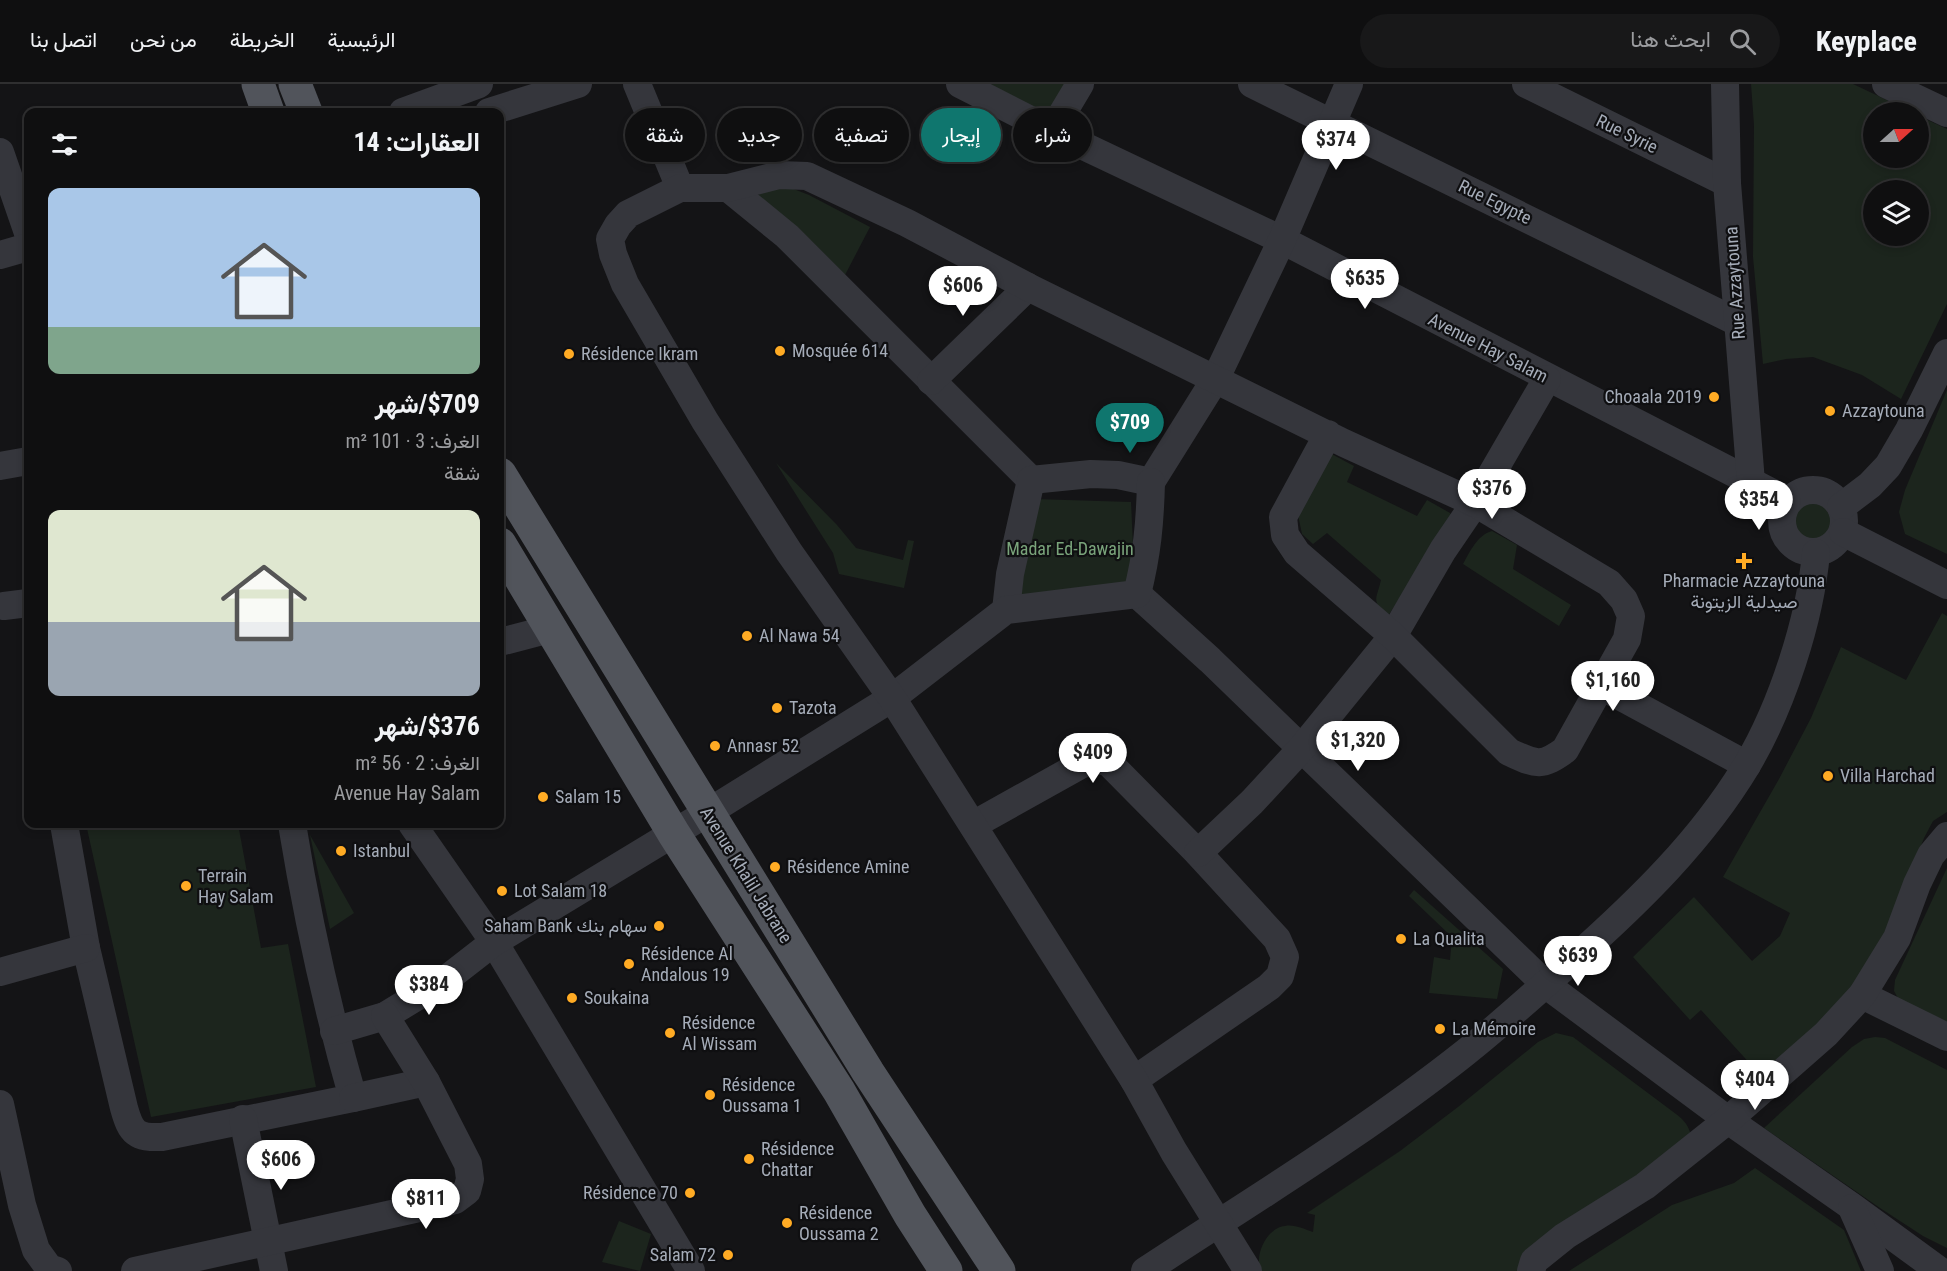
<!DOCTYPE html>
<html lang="ar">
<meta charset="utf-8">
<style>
:root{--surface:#0f0f10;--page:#181819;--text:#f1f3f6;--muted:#9b9c9f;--line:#2f2f30;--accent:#0f766e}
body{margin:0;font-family:"Roboto Condensed",Vazirmatn,sans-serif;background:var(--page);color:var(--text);direction:rtl;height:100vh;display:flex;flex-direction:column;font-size:22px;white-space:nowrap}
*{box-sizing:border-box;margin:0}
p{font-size:20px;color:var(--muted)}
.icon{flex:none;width:33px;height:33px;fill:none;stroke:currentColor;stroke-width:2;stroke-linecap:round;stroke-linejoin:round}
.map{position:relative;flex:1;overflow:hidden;direction:ltr}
.details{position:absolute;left:24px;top:24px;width:480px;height:720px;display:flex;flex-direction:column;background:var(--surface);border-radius:12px;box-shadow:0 3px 9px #0003,0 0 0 2px var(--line);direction:rtl}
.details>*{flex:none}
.guide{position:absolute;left:522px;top:24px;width:570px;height:54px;direction:rtl;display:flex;gap:12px}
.needle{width:39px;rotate:69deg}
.controls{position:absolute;left:1863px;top:18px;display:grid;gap:12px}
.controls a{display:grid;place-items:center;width:66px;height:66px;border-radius:50%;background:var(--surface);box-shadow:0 3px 9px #0003,0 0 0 2px var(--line);font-size:30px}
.price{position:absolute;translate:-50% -51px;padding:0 14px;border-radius:21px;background:#fff;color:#222;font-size:20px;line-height:39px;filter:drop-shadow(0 2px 3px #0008)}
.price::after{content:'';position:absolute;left:50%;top:36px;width:18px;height:14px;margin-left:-9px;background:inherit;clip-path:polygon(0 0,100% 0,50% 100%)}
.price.on{background:var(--accent);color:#fff}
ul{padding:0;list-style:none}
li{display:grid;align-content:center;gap:12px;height:318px;padding:0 24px}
li span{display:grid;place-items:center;height:186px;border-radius:12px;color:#555}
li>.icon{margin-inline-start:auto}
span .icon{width:108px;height:108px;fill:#fffc;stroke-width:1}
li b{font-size:26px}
h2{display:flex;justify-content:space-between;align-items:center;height:72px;padding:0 24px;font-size:26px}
.pill{padding:0 21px;border-radius:27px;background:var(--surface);box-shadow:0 3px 9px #0003,0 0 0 2px var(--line);font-size:21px;line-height:54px}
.pill.on{background:var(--accent);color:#fff}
header{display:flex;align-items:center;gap:36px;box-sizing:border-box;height:84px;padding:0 30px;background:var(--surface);border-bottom:2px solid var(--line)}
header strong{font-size:28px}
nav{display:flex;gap:33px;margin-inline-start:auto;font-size:21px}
.search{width:420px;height:54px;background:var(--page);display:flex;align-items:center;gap:15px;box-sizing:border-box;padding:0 21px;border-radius:33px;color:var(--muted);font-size:22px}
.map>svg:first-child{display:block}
.green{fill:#1c251d;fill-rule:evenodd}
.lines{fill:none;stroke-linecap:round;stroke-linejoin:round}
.minor{stroke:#35363c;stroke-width:28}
.major{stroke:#51545b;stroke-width:33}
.poi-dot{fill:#ffab24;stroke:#0f0f11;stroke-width:2}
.labels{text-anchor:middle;stroke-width:4.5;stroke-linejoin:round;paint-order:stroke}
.street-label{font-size:18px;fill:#a5acb8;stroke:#0f0f11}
.poi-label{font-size:18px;fill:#a5acb8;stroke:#0f0f11;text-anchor:start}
.park-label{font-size:18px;fill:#7aa47b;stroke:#0f0f11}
</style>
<header>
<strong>Keyplace</strong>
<div class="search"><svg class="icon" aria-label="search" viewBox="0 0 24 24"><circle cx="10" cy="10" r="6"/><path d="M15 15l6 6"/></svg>ابحث هنا</div>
<nav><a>الرئيسية</a><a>الخريطة</a><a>من نحن</a><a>اتصل بنا</a></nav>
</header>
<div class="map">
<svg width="1947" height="1187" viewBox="0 0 1947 1187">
<rect width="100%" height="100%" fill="#141416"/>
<g class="green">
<path d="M990,0H1069L1050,34Z"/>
<path d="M1751,0H1853L1912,28H1874V74H1918L1919,32L1947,45V220L1901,315L1862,291L1813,273L1786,275L1763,280L1753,173L1754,41ZM1874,106H1918V152H1874Z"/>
<path d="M791,104L809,111L870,143L845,191L755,112L772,105Z"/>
<path d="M1947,306V470L1905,450L1899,428L1905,406Z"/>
<path d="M1326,367L1354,382L1347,398L1417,432L1427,416L1450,429L1452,433L1388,532C1371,517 1376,517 1381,496L1327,449L1313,460L1302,450L1298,431Z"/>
<path d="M776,379L837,441L856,464L903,476L908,456L914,457L904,504L839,490L833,469Z"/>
<circle cx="1816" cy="437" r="23"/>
<path d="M1034,415L1131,418L1135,505L1016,515Z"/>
<path d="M1492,447L1517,461L1513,485L1571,521L1559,542L1463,480C1470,468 1477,451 1492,447Z"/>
<path d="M1942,529L1947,532V728L1933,737L1924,754L1886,855L1857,906L1765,996L1701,926L1690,936L1633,873L1694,813L1752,877L1780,852L1790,829L1723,793L1779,695L1811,634L1841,563L1906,596Z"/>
<path d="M86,740H238L261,864L288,860L316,1003L151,1033Z"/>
<path d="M310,751L354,829L330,845Z"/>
<path d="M1947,784V944L1899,916L1894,907L1895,896Z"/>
<path d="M1414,806L1503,885L1497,915L1429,909L1434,873L1450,876L1452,853L1409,812Z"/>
<path d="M1556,949L1573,953L1676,1030C1684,1036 1689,1042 1691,1052L1523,1187H1262C1261,1186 1259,1179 1259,1178C1258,1164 1270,1143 1285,1142C1294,1140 1304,1145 1313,1148L1315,1131L1307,1129L1400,1067L1458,1023L1538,958Z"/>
<path d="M1875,953L1885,954L1947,986V1164L1923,1152L1880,1124L1764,1044L1852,963L1864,955Z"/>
<path d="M1755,1084L1844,1146L1861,1187H1569L1672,1121L1734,1099Z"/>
<path d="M619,1137L651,1150L640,1187L602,1178Z"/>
</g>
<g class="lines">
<g class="minor">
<path d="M637,0L680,104"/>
<path d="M960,0L1052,47L1282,156L1788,417"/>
<path d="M1252,0L1737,238"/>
<path d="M1526,0L1727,99"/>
<path d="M1725,0L1727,99L1751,398"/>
<path d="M1886,0L1947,29"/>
<path d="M403,28L479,0"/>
<path d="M489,28L578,0"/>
<path d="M1052,47L1080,0"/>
<path d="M0,68L28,149"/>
<path d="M728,104L787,152L1031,396"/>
<path d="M0,171L28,163"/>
<path d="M931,297L1028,203"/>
<path d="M0,382L28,377"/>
<circle cx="1813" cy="437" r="31"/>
<path d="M1841,423L1870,401L1888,382L1909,346L1947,269"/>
<path d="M1843,448L1947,501"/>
<path d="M1137,510L1210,576L1545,900L1728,1036L1851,1122L1940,1187"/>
<path d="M4,522L28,519"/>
<path d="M1006,526L1010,490L1031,396L1091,390L1118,391L1151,398L1216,294L1282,156L1349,0"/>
<path d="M500,558L550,545"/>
<path d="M1601,602L1747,681"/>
<path d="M64,740L86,864L124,1024C131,1049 136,1054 162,1053L353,1014C327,924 307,832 292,740"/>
<path d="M412,740L494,858L691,1187"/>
<path d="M973,741L1093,674L1109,679L1198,769L1277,855L1285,873L1280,892L1269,903L1134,996"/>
<path d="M1198,769L1252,718L1301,665L1393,552L1443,466L1475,419L1547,295"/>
<path d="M0,888L86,864"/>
<path d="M1862,911L1947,953"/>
<path d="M334,947L385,932L449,893L494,858L707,729L892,614L1006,526L1137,510C1147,470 1150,440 1151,398"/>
<path d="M353,1014L426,998"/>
<path d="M0,1020L22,1121L36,1166L49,1184L58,1187"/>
<path d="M243,1035L274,1187"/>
<path d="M1852,1124L1880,1187"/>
<path d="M135,1187L455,1116L467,1107L470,1095L468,1080L426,998L385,932"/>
<path d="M1145,1187C1253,1116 1364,1049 1466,968C1503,939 1538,906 1574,875C1639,817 1702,756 1747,681C1782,622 1810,536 1816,469"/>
<path d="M1248,1187L1174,1068L1134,996L892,614L789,468L705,337L625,200L613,170L610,155L618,141L628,130L680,104H728L779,91L807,92L907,139L1028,203L1344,359L1475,419L1609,499L1624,516L1631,532L1627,555L1565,666C1540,684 1536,680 1509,668L1393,552L1297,469L1285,451L1283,433L1328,350"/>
<path d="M1531,1187L1534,1177L1565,1152L1645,1102L1728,1036L1826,950L1862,911L1897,854L1917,800L1931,771L1947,752"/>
</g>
<g class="major">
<path d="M258,0L268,28"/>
<path d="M295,0L306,28"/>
<path d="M500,390L868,988L999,1187"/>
<path d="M500,460L674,750L839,1007L910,1131L946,1187"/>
</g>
</g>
<g class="poi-dot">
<circle cx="780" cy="267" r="6"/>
<circle cx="569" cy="270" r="6"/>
<circle cx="1714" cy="313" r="6"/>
<circle cx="1830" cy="327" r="6"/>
<path d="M1741 468h6v6h6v6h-6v6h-6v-6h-6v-6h6z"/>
<circle cx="747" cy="552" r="6"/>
<circle cx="777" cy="624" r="6"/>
<circle cx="715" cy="662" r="6"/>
<circle cx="1828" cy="692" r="6"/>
<circle cx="543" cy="713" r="6"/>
<circle cx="341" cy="767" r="6"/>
<circle cx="775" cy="783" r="6"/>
<circle cx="186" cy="802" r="6"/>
<circle cx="502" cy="807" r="6"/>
<circle cx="659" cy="842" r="6"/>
<circle cx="1401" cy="855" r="6"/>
<circle cx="629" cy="880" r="6"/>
<circle cx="572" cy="914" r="6"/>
<circle cx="1440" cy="945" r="6"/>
<circle cx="670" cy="949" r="6"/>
<circle cx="710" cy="1011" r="6"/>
<circle cx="749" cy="1075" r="6"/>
<circle cx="690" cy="1109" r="6"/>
<circle cx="787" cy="1139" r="6"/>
<circle cx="728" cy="1171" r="6"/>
</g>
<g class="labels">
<g class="street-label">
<text transform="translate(1627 50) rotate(26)" y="6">Rue Syrie</text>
<text transform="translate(1495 118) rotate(26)" y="6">Rue Egypte</text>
<text transform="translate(1735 199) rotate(-94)" y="6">Rue Azzaytouna</text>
<text transform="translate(1488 264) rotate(27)" y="6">Avenue Hay Salam</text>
<text transform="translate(746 791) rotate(58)" y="6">Avenue Khalil Jabrane</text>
</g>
<g class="poi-label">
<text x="792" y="273">Mosquée 614</text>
<text x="581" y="276">Résidence Ikram</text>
<text x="1702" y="319" text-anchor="end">Choaala 2019</text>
<text x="1842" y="333">Azzaytouna</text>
<text x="1744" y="503" text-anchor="middle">Pharmacie Azzaytouna<tspan x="1744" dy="21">صيدلية الزيتونة</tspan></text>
<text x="759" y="558">Al Nawa 54</text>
<text x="789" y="630">Tazota</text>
<text x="727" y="668">Annasr 52</text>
<text x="1840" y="698">Villa Harchad</text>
<text x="555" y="719">Salam 15</text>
<text x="353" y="773">Istanbul</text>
<text x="787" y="789">Résidence Amine</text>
<text x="198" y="798">Terrain<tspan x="198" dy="21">Hay Salam</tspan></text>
<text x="514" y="813">Lot Salam 18</text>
<text x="647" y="848" text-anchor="end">Saham Bank سهام بنك</text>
<text x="1413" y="861">La Qualita</text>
<text x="641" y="876">Résidence Al<tspan x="641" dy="21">Andalous 19</tspan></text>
<text x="584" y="920">Soukaina</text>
<text x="682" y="945">Résidence<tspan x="682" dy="21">Al Wissam</tspan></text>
<text x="1452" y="951">La Mémoire</text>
<text x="722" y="1007">Résidence<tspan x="722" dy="21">Oussama 1</tspan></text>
<text x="761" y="1071">Résidence<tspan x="761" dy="21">Chattar</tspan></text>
<text x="678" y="1115" text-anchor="end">Résidence 70</text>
<text x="799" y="1135">Résidence<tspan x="799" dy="21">Oussama 2</tspan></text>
<text x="716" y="1177" text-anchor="end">Salam 72</text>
</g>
<g class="park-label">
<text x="1070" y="471">Madar Ed-Dawajin</text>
</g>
</g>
</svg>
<div class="controls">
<a><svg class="needle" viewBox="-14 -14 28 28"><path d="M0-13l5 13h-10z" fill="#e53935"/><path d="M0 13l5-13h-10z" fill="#9b9c9f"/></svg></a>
<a><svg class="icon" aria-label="layers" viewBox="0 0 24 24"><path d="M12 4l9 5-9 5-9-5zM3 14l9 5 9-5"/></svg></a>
</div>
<b class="price" style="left:1336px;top:87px">$374</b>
<b class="price" style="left:1365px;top:226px">$635</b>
<b class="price" style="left:963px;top:233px">$606</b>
<b class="price on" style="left:1130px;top:370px">$709</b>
<b class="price" style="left:1492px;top:436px">$376</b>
<b class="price" style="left:1759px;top:447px">$354</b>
<b class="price" style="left:1613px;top:628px">$1,160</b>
<b class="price" style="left:1358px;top:688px">$1,320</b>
<b class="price" style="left:1093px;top:700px">$409</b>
<b class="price" style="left:1578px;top:903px">$639</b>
<b class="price" style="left:429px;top:932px">$384</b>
<b class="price" style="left:1755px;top:1027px">$404</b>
<b class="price" style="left:281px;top:1107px">$606</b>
<b class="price" style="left:426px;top:1146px">$811</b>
<div class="guide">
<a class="pill">شراء</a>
<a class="pill on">إيجار</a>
<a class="pill">تصفية</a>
<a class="pill">جديد</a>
<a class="pill">شقة</a>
</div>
<section class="details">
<h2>العقارات: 14<svg class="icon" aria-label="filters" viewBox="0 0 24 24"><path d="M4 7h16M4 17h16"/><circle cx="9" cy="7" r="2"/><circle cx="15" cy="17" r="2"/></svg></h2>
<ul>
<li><span style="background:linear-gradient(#a9c7e8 75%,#7fa58c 0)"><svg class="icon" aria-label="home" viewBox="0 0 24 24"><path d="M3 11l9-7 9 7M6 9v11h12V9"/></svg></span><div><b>$709/شهر</b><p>الغرف: 3 · 101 m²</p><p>شقة</p></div></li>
<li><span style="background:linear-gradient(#dfe7d0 60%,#9aa5b1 0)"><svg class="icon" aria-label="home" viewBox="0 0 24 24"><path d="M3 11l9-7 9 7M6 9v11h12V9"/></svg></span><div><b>$376/شهر</b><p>الغرف: 2 · 56 m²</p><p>Avenue Hay Salam</p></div></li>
</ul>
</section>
</div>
